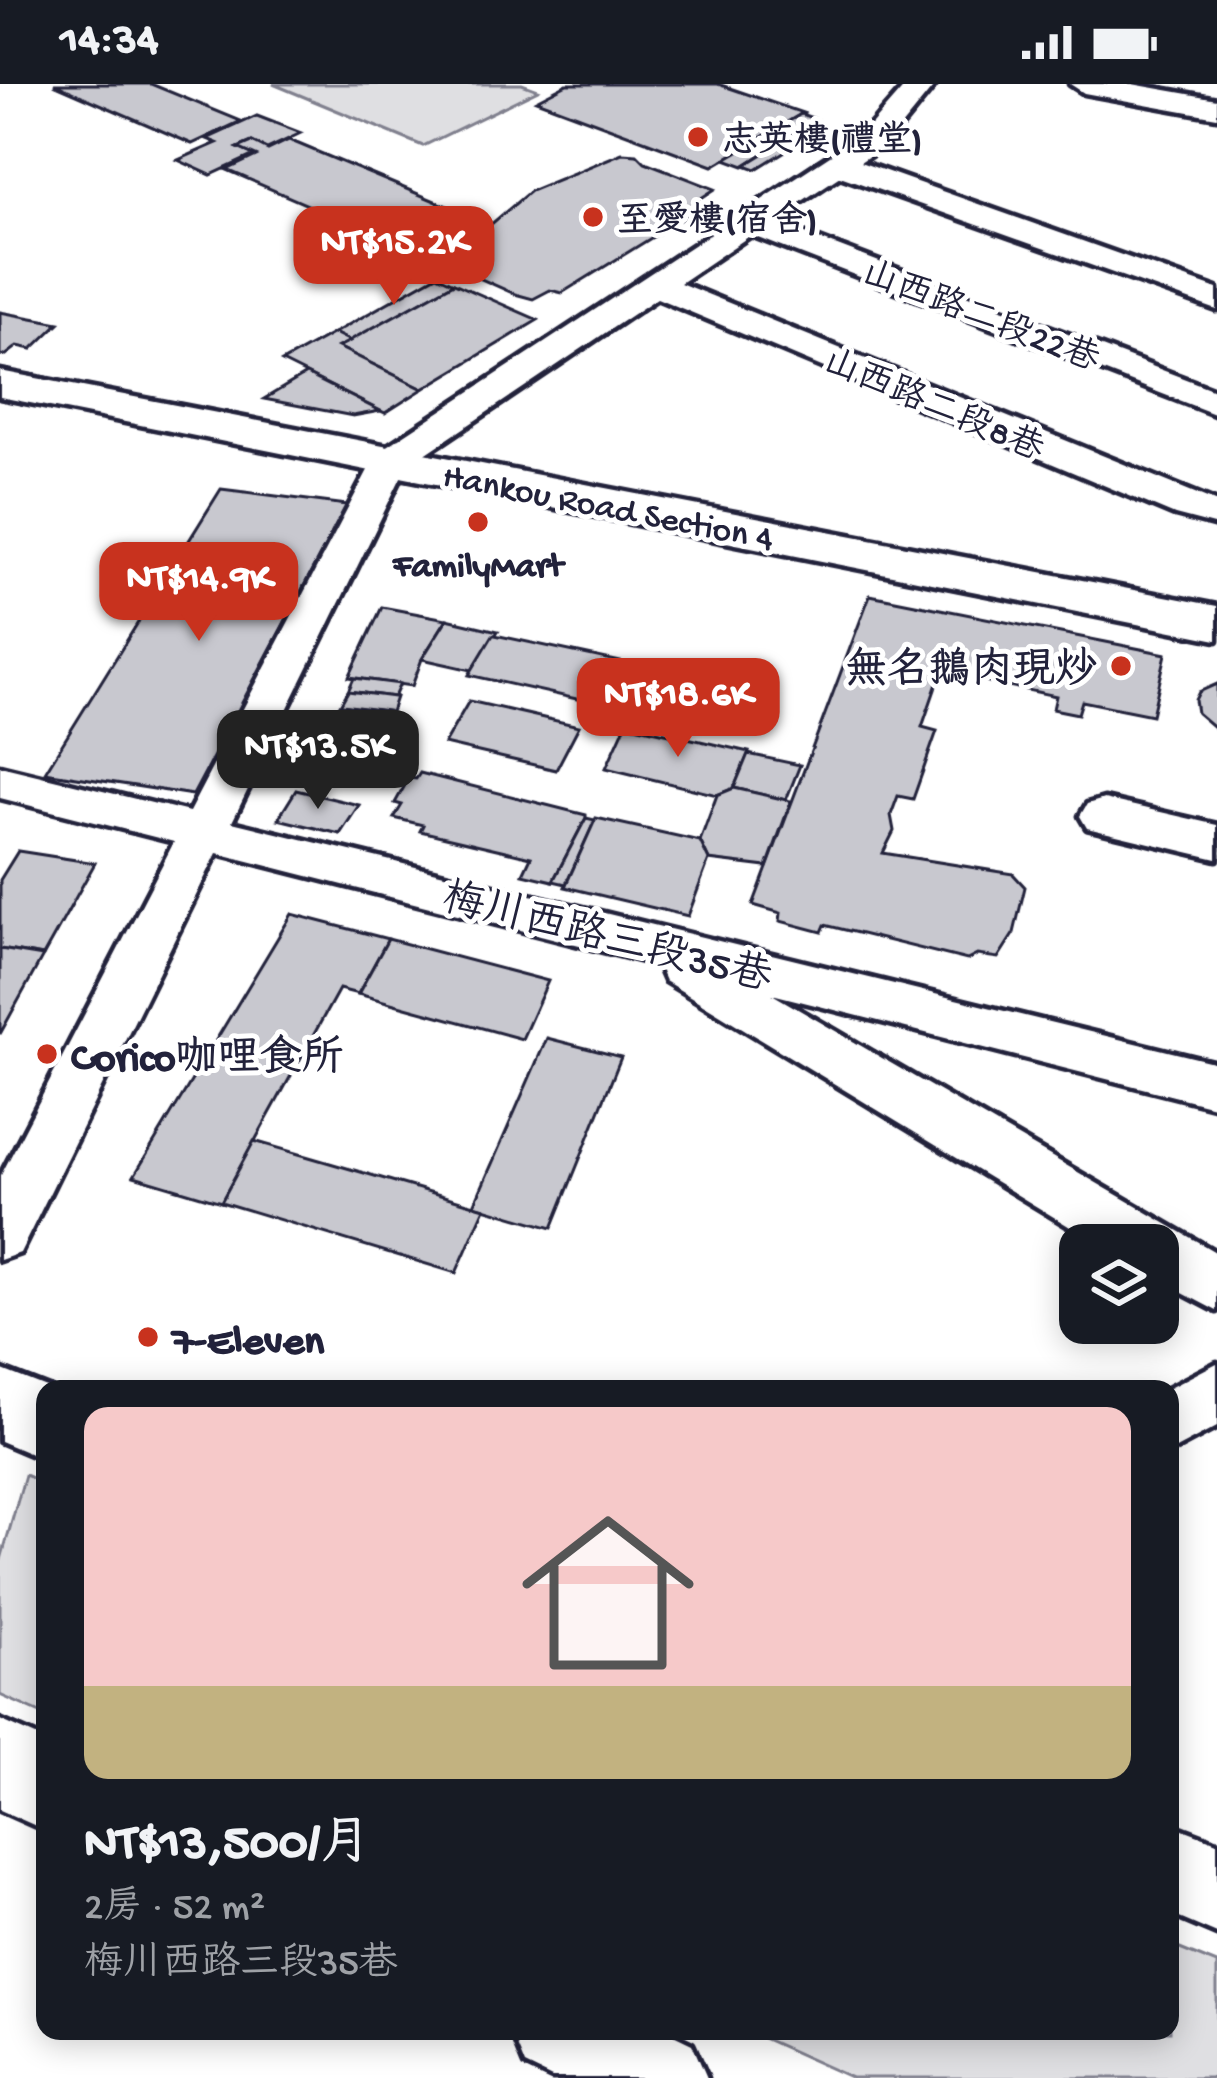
<!DOCTYPE html>
<html lang="zh-TW">
<meta charset="utf-8">
<style>
:root{--surface:#171b24;--page:#242831;--text:#f1f3f6;--muted:#9ea1a6;--line:#363941;--accent:#c8321e}
body{margin:0;font-family:"Gochi Hand","LXGW WenKai TC",sans-serif;background:var(--page);color:var(--text);height:100vh;display:flex;flex-direction:column;font-size:45px;white-space:nowrap}
*{box-sizing:border-box;margin:0}
p{font-size:39px;color:var(--muted)}
.icon{flex:none;width:66px;height:66px;fill:none;stroke:currentColor;stroke-width:2;stroke-linecap:round;stroke-linejoin:round}
.map{position:relative;flex:1;overflow:hidden}
.panel{position:absolute;left:36px;top:1296px;width:1143px;height:660px;display:flex;flex-direction:column;background:var(--surface);border-radius:24px;box-shadow:0 6px 30px #0003}
.panel>*{flex:none}
.fabs{position:absolute;left:1059px;top:1140px;display:grid;gap:24px}
.fabs a{display:grid;place-items:center;width:120px;height:120px;border-radius:24px;background:var(--surface);box-shadow:0 6px 30px #0003;font-size:60px}
.price{position:absolute;translate:-50% -102px;padding:0 27px;border-radius:24px;background:var(--accent);color:#fff;font-size:39px;line-height:78px;filter:drop-shadow(0 3px 6px #0008)}
.price::after{content:'';position:absolute;left:50%;top:72px;width:36px;height:27px;margin-left:-18px;background:inherit;clip-path:polygon(0 0,100% 0,50% 100%)}
.price.selected{background:#222;color:#fff}
ul{padding:0;list-style:none}
li{display:grid;align-content:center;gap:24px;height:636px;padding:0 48px}
li+li{border-top:3px solid var(--line)}
li span{display:grid;place-items:center;height:372px;border-radius:24px;color:#555}
li>.icon{margin-inline-start:auto}
span .icon{width:216px;height:216px;fill:#fffc;stroke-width:1}
li b{font-size:51px}
.status{display:flex;justify-content:space-between;align-items:center;height:84px;padding:0 60px;background:var(--surface);direction:ltr}
.status svg{height:33px;fill:currentColor}
.map>svg:first-child{display:block}
.green{fill:#dfdfe2;stroke:#80808e;stroke-width:3}
.building{fill:#c8c8cf;stroke:#22223b;stroke-width:3}
.lines{fill:none;stroke-linecap:round;stroke-linejoin:round}
.minor-casing{stroke:#22223b;stroke-width:9}
.tertiary-casing{stroke:#22223b;stroke-width:9}
.minor{fill:#fff;fill-rule:evenodd}
.tertiary{fill:#fff;fill-rule:evenodd}
.poi-dot{fill:#c8321e;stroke:#fff;stroke-width:4.5}
.labels{text-anchor:middle;stroke-width:10;stroke-linejoin:round;paint-order:stroke}
.far-poi-label{font-size:36px;font-weight:bold;fill:#22223b;stroke:#fff;text-anchor:start}
.far-street-label{font-size:36px;fill:#22223b;stroke:#fff}
.poi-label{font-size:42px;font-weight:bold;fill:#22223b;stroke:#fff;text-anchor:start}
.street-label{font-size:42px;fill:#22223b;stroke:#fff}
</style>
<div class="status"><b>14:34</b><svg viewBox="0 0 49 12"><path d="M0 12V9h3v3zM5 12V6h3v6zM10 12V3h3v9zM15 12V0h3v12zM26 1h20v11H26zM47 4h2v5h-2z"/></svg></div>
<div class="map">
<svg width="1217" height="1994" viewBox="0 0 1217 1994">
<rect width="100%" height="100%" fill="#fff"/>
<filter id="ink" filterUnits="userSpaceOnUse"><feTurbulence type="fractalNoise" baseFrequency=".00833" numOctaves="2"/><feDisplacementMap in="SourceGraphic" scale="24" xChannelSelector="R" yChannelSelector="G"/><feConvolveMatrix kernelMatrix="1 2 1 2 8 2 1 2 1" color-interpolation-filters="sRGB"/></filter>
<g filter="url(#ink)">
<g class="green">
<path d="M273,0H522L538,6L423,62Z"/>
<path d="M25,1391L45,1400V1631L0,1611V1479Z"/>
<path d="M1170,1861L1217,1880V1994H852L747,1947H1170Z"/>
</g>
<g class="building">
<path d="M54,0H151L241,37L192,60Z"/>
<path d="M567,0H718L803,29L713,82L536,16Z"/>
<path d="M801,30L815,35L744,82L725,75Z"/>
<path d="M257,32L301,49L267,65L252,58L238,64L254,71L211,91L178,76L217,59L207,55Z"/>
<path d="M805,44V55L756,85L745,81Z"/>
<path d="M289,56L471,132L409,165L227,86L256,72L238,64L252,58L268,66Z"/>
<path d="M622,69L637,70L645,78L715,105L695,118L703,122L562,209L550,206L533,215L515,210L441,177L439,173L460,162L451,159L467,150L475,154L530,107Z"/>
<path d="M465,135L482,142L434,168L417,161Z"/>
<path d="M437,191L454,199L350,257L334,249Z"/>
<path d="M454,199L538,236L423,305L338,263Z"/>
<path d="M0,228L59,239L32,265L18,262L5,272L0,271Z"/>
<path d="M334,249L350,257L338,263L423,305L385,329L282,278Z"/>
<path d="M306,290L380,327L353,332L264,315Z"/>
<path d="M221,405L347,421L193,711L45,688Z"/>
<path d="M870,511L1166,570L1152,631L1082,617L1078,630L1053,625L1056,612L941,588L922,643L937,647L913,715L898,712L891,731L894,747L883,769L1013,790L1025,803L1014,849L998,874L977,871L967,876L825,841L822,848L780,837L781,829L753,821Z"/>
<path d="M382,523L447,535L422,575L412,602L349,593Z"/>
<path d="M447,535L498,547L472,586L422,575Z"/>
<path d="M493,551H495L649,584L626,626L469,591Z"/>
<path d="M354,594L400,600L394,613L348,607Z"/>
<path d="M1217,600V646L1197,629L1195,616L1199,608Z"/>
<path d="M348,607L394,613H396L391,628L340,621Z"/>
<path d="M469,617L579,642L556,686L444,660Z"/>
<path d="M342,621L387,627L376,653L330,646Z"/>
<path d="M626,640L749,668L734,704L717,711L606,684Z"/>
<path d="M326,646L389,655L371,698L306,688Z"/>
<path d="M748,670L800,681L786,716L734,704Z"/>
<path d="M420,689L586,731V734L553,797L523,790L531,773L420,747L423,741L394,734L402,721L395,719L409,694L416,695Z"/>
<path d="M734,704L791,717L767,783L709,776L700,757L717,711Z"/>
<path d="M296,706L359,721L340,750L278,735Z"/>
<path d="M586,734L595,736L566,800L553,797Z"/>
<path d="M596,734L700,757L709,776L688,832L565,803Z"/>
<path d="M18,767L95,779L43,872L0,865V796Z"/>
<path d="M292,830L388,855L358,910L339,905L221,1118L134,1092Z"/>
<path d="M388,855L548,897L522,955L358,910Z"/>
<path d="M0,865L43,872L0,950Z"/>
<path d="M547,954L621,973L552,1144L474,1121Z"/>
<path d="M254,1057L485,1124L456,1189L221,1118Z"/>
</g>
<g class="lines">
<g class="minor-casing">
<g id="minor">
<path d="M907,0H936L887,60L860,78L1217,205V226L840,92L772,137L1217,307V331L751,151L680,199L1217,418V442L1175,431L657,214L406,383L232,738L1217,979V1023L772,910L1217,1169V1227L1158,1196V1161H1100L665,897L658,881L217,769L20,1169L0,1176V1093L174,758L0,714V682L189,728L377,369L865,48Z"/>
<path d="M1070,0H1132L1217,15V33L1084,9Z"/>
<path d="M1104,715L1217,741V775L1087,744L1080,732L1087,720Z"/>
<path d="M1217,1279V1343L1170,1368L1167,1305Z"/>
</g>
</g>
<g class="tertiary-casing">
<g id="tertiary">
<path d="M0,287L1217,522V556L0,313Z"/>
<path d="M0,1285L51,1305H45V1376L0,1357Z"/>
<path d="M0,1636L45,1656V1746L0,1726Z"/>
<path d="M1170,1740L1217,1758V1850L1170,1830Z"/>
<path d="M511,1947H665L692,1960L707,1994H552L525,1981Z"/>
</g>
</g>
<use href="#minor" class="minor"/>
<use href="#tertiary" class="tertiary"/>
</g>
</g>
<g class="poi-dot">
<circle cx="698" cy="53" r="12"/>
<circle cx="593" cy="133" r="12"/>
<circle cx="478" cy="438" r="12"/>
<circle cx="1121" cy="582" r="12"/>
<circle cx="47" cy="970" r="12"/>
<circle cx="148" cy="1253" r="12"/>
</g>
<g class="labels">
<g class="far-poi-label">
<text x="722" y="66">志英樓(禮堂)</text>
<text x="617" y="146">至愛樓(宿舍)</text>
<text x="478" y="491" text-anchor="middle">FamilyMart</text>
</g>
<g class="far-street-label">
<text transform="translate(982 229) rotate(21)" y="13">山西路二段22巷</text>
<text transform="translate(935 318) rotate(23)" y="13">山西路二段8巷</text>
<text transform="translate(609 420) rotate(11)" y="13">Hankou Road Section 4</text>
</g>
<g class="poi-label">
<text x="1097" y="597" text-anchor="end">無名鵝肉現炒</text>
<text x="71" y="985">Corico咖哩食所</text>
<text x="172" y="1268">7-Eleven</text>
</g>
<g class="street-label">
<text transform="translate(608 850) rotate(14)" y="15">梅川西路三段35巷</text>
</g>
</g>
</svg>
<div class="fabs">
<a><svg class="icon" aria-label="layers" viewBox="0 0 24 24"><path d="M12 4l9 5-9 5-9-5zM3 14l9 5 9-5"/></svg></a>
</div>
<b class="price" style="left:394px;top:224px">NT$15.2K</b>
<b class="price" style="left:199px;top:560px">NT$14.9K</b>
<b class="price" style="left:678px;top:676px">NT$18.6K</b>
<b class="price selected" style="left:318px;top:728px">NT$13.5K</b>
<section class="panel">
<ul>
<li><span style="background:linear-gradient(#f6c9c9 75%,#c2b280 0)"><svg class="icon" aria-label="home" viewBox="0 0 24 24"><path d="M3 11l9-7 9 7M6 9v11h12V9"/></svg></span><div><b>NT$13,500/月</b><p>2房 · 52 m²</p><p>梅川西路三段35巷</p></div></li>
</ul>
</section>
</div>
